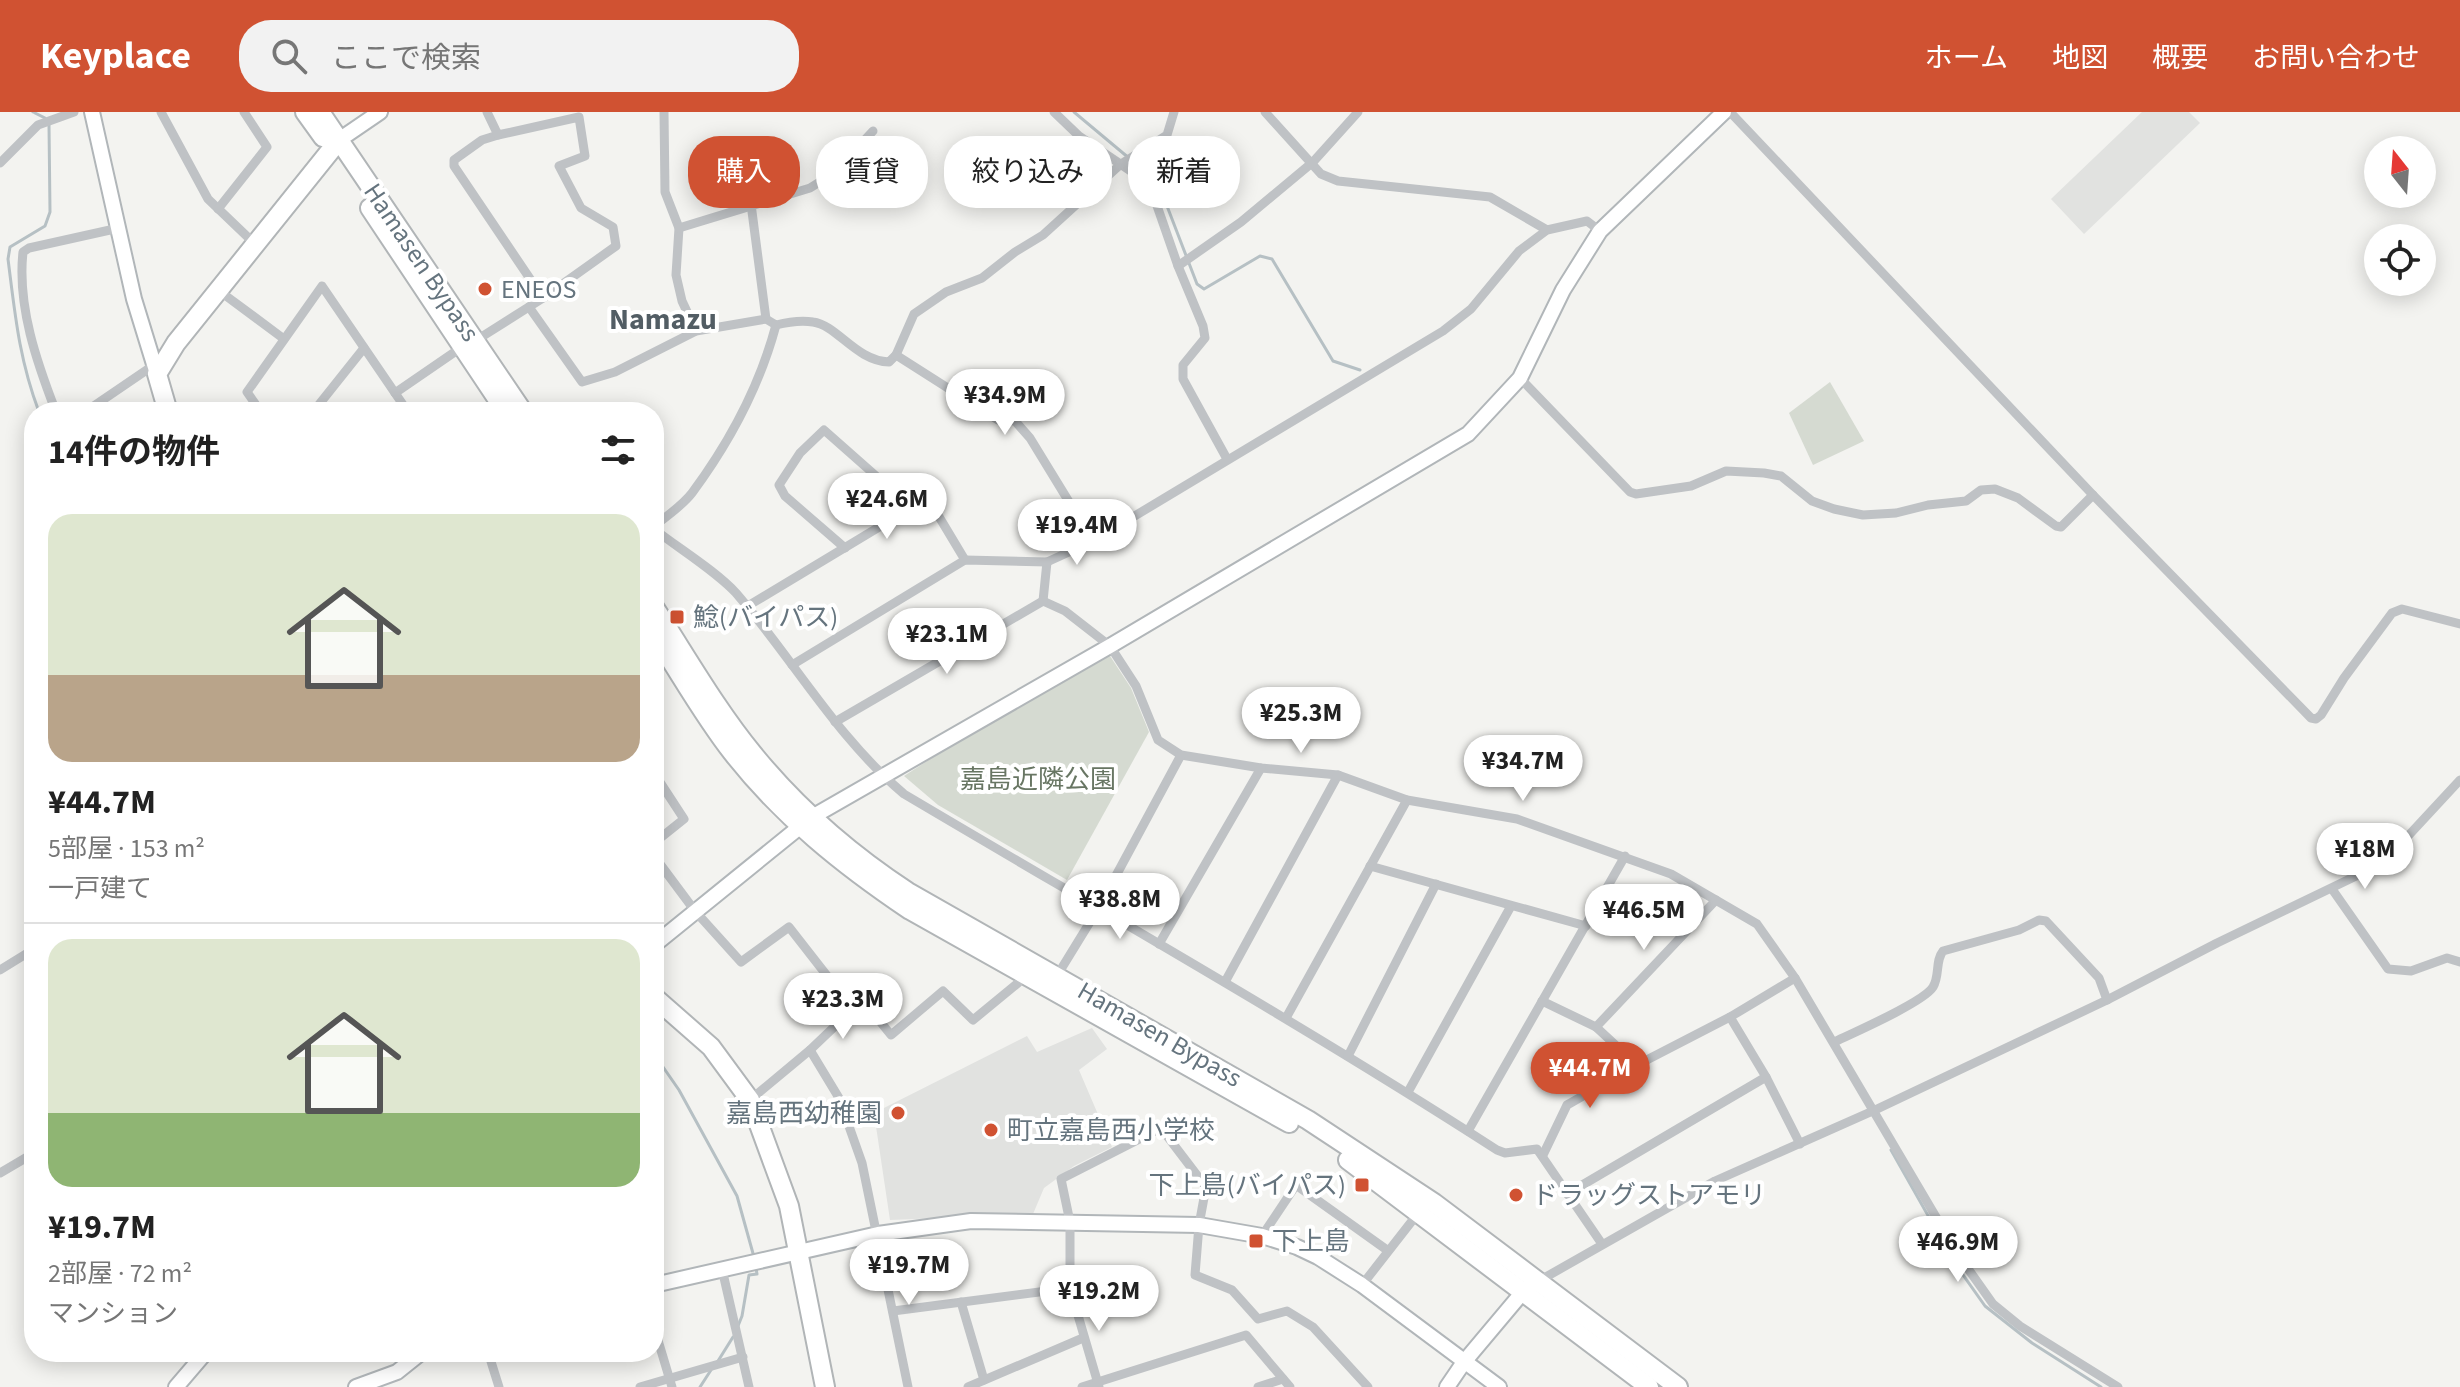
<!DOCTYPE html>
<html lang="ja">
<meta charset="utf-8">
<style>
:root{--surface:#fff;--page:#f2f2f2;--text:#222;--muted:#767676;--line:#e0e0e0;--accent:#d05232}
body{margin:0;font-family:"Source Sans 3","Noto Sans JP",sans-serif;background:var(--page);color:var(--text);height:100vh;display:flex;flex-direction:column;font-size:30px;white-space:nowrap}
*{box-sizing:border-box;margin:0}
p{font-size:26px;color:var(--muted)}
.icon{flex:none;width:44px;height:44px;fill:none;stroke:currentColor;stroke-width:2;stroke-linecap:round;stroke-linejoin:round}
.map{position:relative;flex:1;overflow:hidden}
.details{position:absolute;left:24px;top:290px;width:640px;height:960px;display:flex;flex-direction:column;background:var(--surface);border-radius:32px;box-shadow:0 4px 20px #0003}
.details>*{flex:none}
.banner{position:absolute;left:688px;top:24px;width:760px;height:72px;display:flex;gap:16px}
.needle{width:52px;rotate:343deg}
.tools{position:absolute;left:2364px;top:24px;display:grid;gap:16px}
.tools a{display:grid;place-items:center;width:72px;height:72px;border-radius:50%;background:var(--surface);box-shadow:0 4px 20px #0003;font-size:40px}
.price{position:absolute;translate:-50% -68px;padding:0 18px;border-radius:28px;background:#fff;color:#222;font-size:26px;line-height:52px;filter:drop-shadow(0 2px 4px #0008)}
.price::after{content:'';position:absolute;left:50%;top:48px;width:24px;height:18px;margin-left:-12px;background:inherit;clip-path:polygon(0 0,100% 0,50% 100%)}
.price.on{background:var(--accent);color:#fff}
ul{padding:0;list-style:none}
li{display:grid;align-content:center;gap:16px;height:424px;padding:0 24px}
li+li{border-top:2px solid var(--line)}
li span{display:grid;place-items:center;height:248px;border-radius:24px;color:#555}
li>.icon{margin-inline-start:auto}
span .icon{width:144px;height:144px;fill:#fffc;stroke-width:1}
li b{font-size:34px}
h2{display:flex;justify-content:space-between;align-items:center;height:96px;padding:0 24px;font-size:34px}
.tag{padding:0 28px;border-radius:32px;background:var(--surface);box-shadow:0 4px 20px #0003;font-size:28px;line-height:72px}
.tag.on{background:var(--accent);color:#fff}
header{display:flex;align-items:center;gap:48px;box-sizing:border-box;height:112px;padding:0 40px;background:var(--accent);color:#fff}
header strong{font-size:38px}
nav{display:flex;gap:44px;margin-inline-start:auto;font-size:28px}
.search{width:560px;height:72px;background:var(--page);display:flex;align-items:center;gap:20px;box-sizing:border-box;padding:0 28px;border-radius:32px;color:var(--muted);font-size:30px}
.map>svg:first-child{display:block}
.built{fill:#e1e2e0}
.green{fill:#d5dad1}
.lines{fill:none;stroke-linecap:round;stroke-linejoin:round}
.stream{stroke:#b6c0c4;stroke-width:3}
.secondary-casing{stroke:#b1b6b9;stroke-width:18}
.highway-casing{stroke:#b1b5b7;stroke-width:22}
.street{stroke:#bfc2c5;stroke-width:9}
.secondary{stroke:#fff;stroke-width:14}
.highway{stroke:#fff;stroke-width:18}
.poi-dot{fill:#d05232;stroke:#fff;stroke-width:3}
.labels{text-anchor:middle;stroke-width:8;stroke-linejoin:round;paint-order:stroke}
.street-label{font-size:26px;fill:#65747e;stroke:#fff}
.poi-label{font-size:26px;fill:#65747e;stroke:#fff;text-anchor:start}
.park-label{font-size:26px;fill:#687663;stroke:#fff}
.quarter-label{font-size:30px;font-weight:bold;fill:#525d64;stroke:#fff}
</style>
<header>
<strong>Keyplace</strong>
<div class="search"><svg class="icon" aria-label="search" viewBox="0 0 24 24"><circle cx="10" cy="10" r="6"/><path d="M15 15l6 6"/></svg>ここで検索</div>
<nav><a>ホーム</a><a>地図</a><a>概要</a><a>お問い合わせ</a></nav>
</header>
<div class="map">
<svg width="2460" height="1275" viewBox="0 0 2460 1275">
<rect width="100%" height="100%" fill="#f3f3f0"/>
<g class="built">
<path d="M2142,0H2189L2200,11L2084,122L2051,87Z"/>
<path d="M1092,916L1107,937L1079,958L1112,1035L1074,1054L1044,1076L1033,1102L890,1108L874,1001L1027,924L1037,940Z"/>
</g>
<g class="green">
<path d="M1830,270L1864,329L1813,353L1789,301Z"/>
<path d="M1110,544L1131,576L1149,620L1067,768L938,693L904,664L955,631Z"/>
</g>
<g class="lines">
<g class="stream">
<path d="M33,0L45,6"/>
<path d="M1074,0L1148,62L1167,94L1197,172L1204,177L1260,144L1272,147L1333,249L1360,258"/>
<path d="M39,300C19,247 15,202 8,147L10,135L45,114L50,100L49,13"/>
<path d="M654,942L679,978L737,1084L754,1145"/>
<path d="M1891,1038L1956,1153L1985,1194L2032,1231L2101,1275"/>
<path d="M738,1214L742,1204L749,1163L757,1162L756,1156"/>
<path d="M718,1249L733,1225"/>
<path d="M700,1275L711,1258"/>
</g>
<g class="secondary-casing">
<g id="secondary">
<path d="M92,0L134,187L157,262"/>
<path d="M339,28L380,0"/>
<path d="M654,833L812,705L1110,534L1468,322L1520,266L1563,178L1600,119L1724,0"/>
<path d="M654,1173L878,1122L971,1109L1199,1113L1262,1124L1297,1135L1318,1145L1362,1173L1499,1275"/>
<path d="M176,1275L206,1240"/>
<path d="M356,1275L397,1260L422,1240"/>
<path d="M1447,1275L1464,1250L1522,1181L1531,1174"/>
</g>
</g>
<g class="highway-casing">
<g id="highway">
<path d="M305,0L323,25"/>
<path d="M320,0L523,300"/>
<path d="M370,96L506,300"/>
<path d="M168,300L157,262L176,231L339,28"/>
<path d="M654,495C686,544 716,597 753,642C797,696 850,742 908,780L1308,1008L1434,1091L1678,1275"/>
<path d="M654,522C680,561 703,603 732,640C782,704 843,753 910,798L1289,1011"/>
<path d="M654,885L711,935L750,988L789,1094L825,1275"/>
<path d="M1348,1048L1649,1275"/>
</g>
</g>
<g class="street">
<path d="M161,0L208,87L255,132"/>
<path d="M664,0L665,80L679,116L676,163L682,189L696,219"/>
<path d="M1054,0L1079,24L1138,64L1155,88L1178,154L1203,214L1205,226L1183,253V267L1227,347"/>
<path d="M1265,0L1321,62L1338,69L1490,85L1547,118"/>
<path d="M1730,0L2093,383L2311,606L2316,607L2321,603L2344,566L2392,501L2402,497L2460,512"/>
<path d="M498,23L482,28L454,48V54L543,186"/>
<path d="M0,51L38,13L74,0"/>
<path d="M751,92L766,207"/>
<path d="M218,97L267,35L244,0"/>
<path d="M679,116L810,76L834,61L873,19"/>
<path d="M1178,154L1241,110L1313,50L1358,0"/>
<path d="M218,178L284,227"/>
<path d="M529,195L582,270L615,260L696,219L766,207L776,213C788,210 800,208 813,210C837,213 856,249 889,250L896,243L914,202L946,180L982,166L1015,140L1043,123L1121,52L1167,23L1174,0"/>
<path d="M475,229L543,186L616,134L613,115L581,96L559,54L585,44L579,5L498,23L487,0"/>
<path d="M896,243L998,308L1015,309L1030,326L1093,429"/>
<path d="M1520,266L1630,380L1636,382L1691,374L1726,359L1764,361L1781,364L1812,389L1834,397L1863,403L1896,401L1928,393L1966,389L1981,378L1995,377L2018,386L2056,414L2061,415L2093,383"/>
<path d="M395,281L462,235"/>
<path d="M56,300C37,251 17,194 23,140L29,136L119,116"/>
<path d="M85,300L154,253"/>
<path d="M261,300L247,280L322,174L408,300"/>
<path d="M313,300L364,236"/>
<path d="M654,414C667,404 682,394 692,381C729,331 760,273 776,213"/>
<path d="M654,417C678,436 716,459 736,481C793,547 837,626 904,682C1103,800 1303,913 1497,1038L1505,1041L1537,1037L1602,1132"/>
<path d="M845,436L785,384L779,373L800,341L824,318L910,394"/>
<path d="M1043,489L1065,499L1110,534L1136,574L1158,628L1181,643L1261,656L1338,663L1407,688L1517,707L1671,762L1757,812L1795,866L1959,1144L1993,1192L2020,1214L2118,1275"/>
<path d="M1043,489L1047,450"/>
<path d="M746,495L924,388L932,393L965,448"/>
<path d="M792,553L965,448L1047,450L1093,429L1443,219L1471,197L1519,139L1547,118L1587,109L1600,119"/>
<path d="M835,610L1043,489"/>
<path d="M654,661L684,707L654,731"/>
<path d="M654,744L695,799L741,850L789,815L853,897"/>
<path d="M1370,754L1586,814"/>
<path d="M2332,777L2388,857L2411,859L2447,846L2460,850"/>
<path d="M1159,832L1261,656"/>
<path d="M0,858L34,837"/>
<path d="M1055,867L1098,797L1181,643"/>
<path d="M1225,870L1338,663"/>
<path d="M1542,889L1596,915L1637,953"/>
<path d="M1730,905L1766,965L1800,1032"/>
<path d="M1286,906L1407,688"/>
<path d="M1596,915L1716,788"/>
<path d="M1834,930C1853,921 1924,890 1933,875C1940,864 1935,849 1943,839L2019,818L2039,808L2046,809L2099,866L2107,888"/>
<path d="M810,938L839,986L862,1051L908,1275"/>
<path d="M1348,944L1436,772"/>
<path d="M1408,980L1511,794"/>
<path d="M750,988L810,938L853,897L866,892L891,923L943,879L973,908L1018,871"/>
<path d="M1468,1019L1625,744"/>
<path d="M1543,1043L1567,993L1637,953L1730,905L1795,866"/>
<path d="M0,1061L34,1041"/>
<path d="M1567,1082L1766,965"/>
<path d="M1262,1124L1296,1073L1387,1138"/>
<path d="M722,1157L749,1275"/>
<path d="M1537,1170L1715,1069L1875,998L2107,888L2217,831L2383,751L2460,668"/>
<path d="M1362,1173L1419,1100"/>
<path d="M961,1190L984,1268"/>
<path d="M893,1199L1070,1176"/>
<path d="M654,1215L672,1275"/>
<path d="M488,1240L499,1275"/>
<path d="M640,1275L743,1245"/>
<path d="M968,1275L1083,1226"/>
<path d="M1082,1275L1246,1223L1290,1275"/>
<path d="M1099,1275L1070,1176V1110L1061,1067L1161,1016L1206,1075L1199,1113L1195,1163L1232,1178L1258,1207L1287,1199L1313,1215L1368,1275"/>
<path d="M1258,1275L1283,1267"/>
</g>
<use href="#secondary" class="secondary"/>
<use href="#highway" class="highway"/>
</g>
<g class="poi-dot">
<circle cx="485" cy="177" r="8"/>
<rect x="669" y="497" width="16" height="16" rx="4"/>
<circle cx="898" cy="1001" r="8"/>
<circle cx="991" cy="1018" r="8"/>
<rect x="1354" y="1065" width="16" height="16" rx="4"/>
<circle cx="1516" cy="1083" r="8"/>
<rect x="1248" y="1121" width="16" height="16" rx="4"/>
</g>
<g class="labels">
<g class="street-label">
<text transform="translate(422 150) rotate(56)" y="9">Hamasen Bypass</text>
<text transform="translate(1160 922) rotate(30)" y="9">Hamasen Bypass</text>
</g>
<g class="poi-label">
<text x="501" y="186">ENEOS</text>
<text x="693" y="514">鯰(バイパス)</text>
<text x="882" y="1010" text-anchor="end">嘉島西幼稚園</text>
<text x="1007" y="1027">町立嘉島西小学校</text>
<text x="1346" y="1082" text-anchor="end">下上島(バイパス)</text>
<text x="1532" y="1092">ドラッグストアモリ</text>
<text x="1272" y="1138">下上島</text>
</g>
<g class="park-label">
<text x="1038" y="676">嘉島近隣公園</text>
</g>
<g class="quarter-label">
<text x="663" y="217">Namazu</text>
</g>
</g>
</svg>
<div class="tools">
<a><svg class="needle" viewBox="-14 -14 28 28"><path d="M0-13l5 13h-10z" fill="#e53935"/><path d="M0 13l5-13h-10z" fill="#767676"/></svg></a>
<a><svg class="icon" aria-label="locate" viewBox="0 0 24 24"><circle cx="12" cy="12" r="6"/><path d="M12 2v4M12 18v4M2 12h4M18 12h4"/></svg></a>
</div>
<b class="price" style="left:1005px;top:325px">¥34.9M</b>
<b class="price" style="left:887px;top:429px">¥24.6M</b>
<b class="price" style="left:1077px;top:455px">¥19.4M</b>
<b class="price" style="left:947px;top:564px">¥23.1M</b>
<b class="price" style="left:1301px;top:643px">¥25.3M</b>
<b class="price" style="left:1523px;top:691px">¥34.7M</b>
<b class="price" style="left:2365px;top:779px">¥18M</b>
<b class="price" style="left:1120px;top:829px">¥38.8M</b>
<b class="price" style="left:1644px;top:840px">¥46.5M</b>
<b class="price" style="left:843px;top:929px">¥23.3M</b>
<b class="price on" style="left:1590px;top:998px">¥44.7M</b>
<b class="price" style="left:1958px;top:1172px">¥46.9M</b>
<b class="price" style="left:909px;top:1195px">¥19.7M</b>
<b class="price" style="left:1099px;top:1221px">¥19.2M</b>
<div class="banner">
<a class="tag on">購入</a>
<a class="tag">賃貸</a>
<a class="tag">絞り込み</a>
<a class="tag">新着</a>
</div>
<section class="details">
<h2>14件の物件<svg class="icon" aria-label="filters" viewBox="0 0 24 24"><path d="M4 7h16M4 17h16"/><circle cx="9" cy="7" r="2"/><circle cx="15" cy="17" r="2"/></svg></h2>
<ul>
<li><span style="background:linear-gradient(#dfe7d0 65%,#b9a48a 0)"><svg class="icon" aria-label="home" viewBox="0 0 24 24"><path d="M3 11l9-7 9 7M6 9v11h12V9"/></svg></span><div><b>¥44.7M</b><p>5部屋 · 153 m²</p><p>一戸建て</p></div></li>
<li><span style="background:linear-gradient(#dfe7d0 70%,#8fb573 0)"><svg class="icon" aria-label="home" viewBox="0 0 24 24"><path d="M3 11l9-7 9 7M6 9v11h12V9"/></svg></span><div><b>¥19.7M</b><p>2部屋 · 72 m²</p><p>マンション</p></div></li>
</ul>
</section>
</div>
